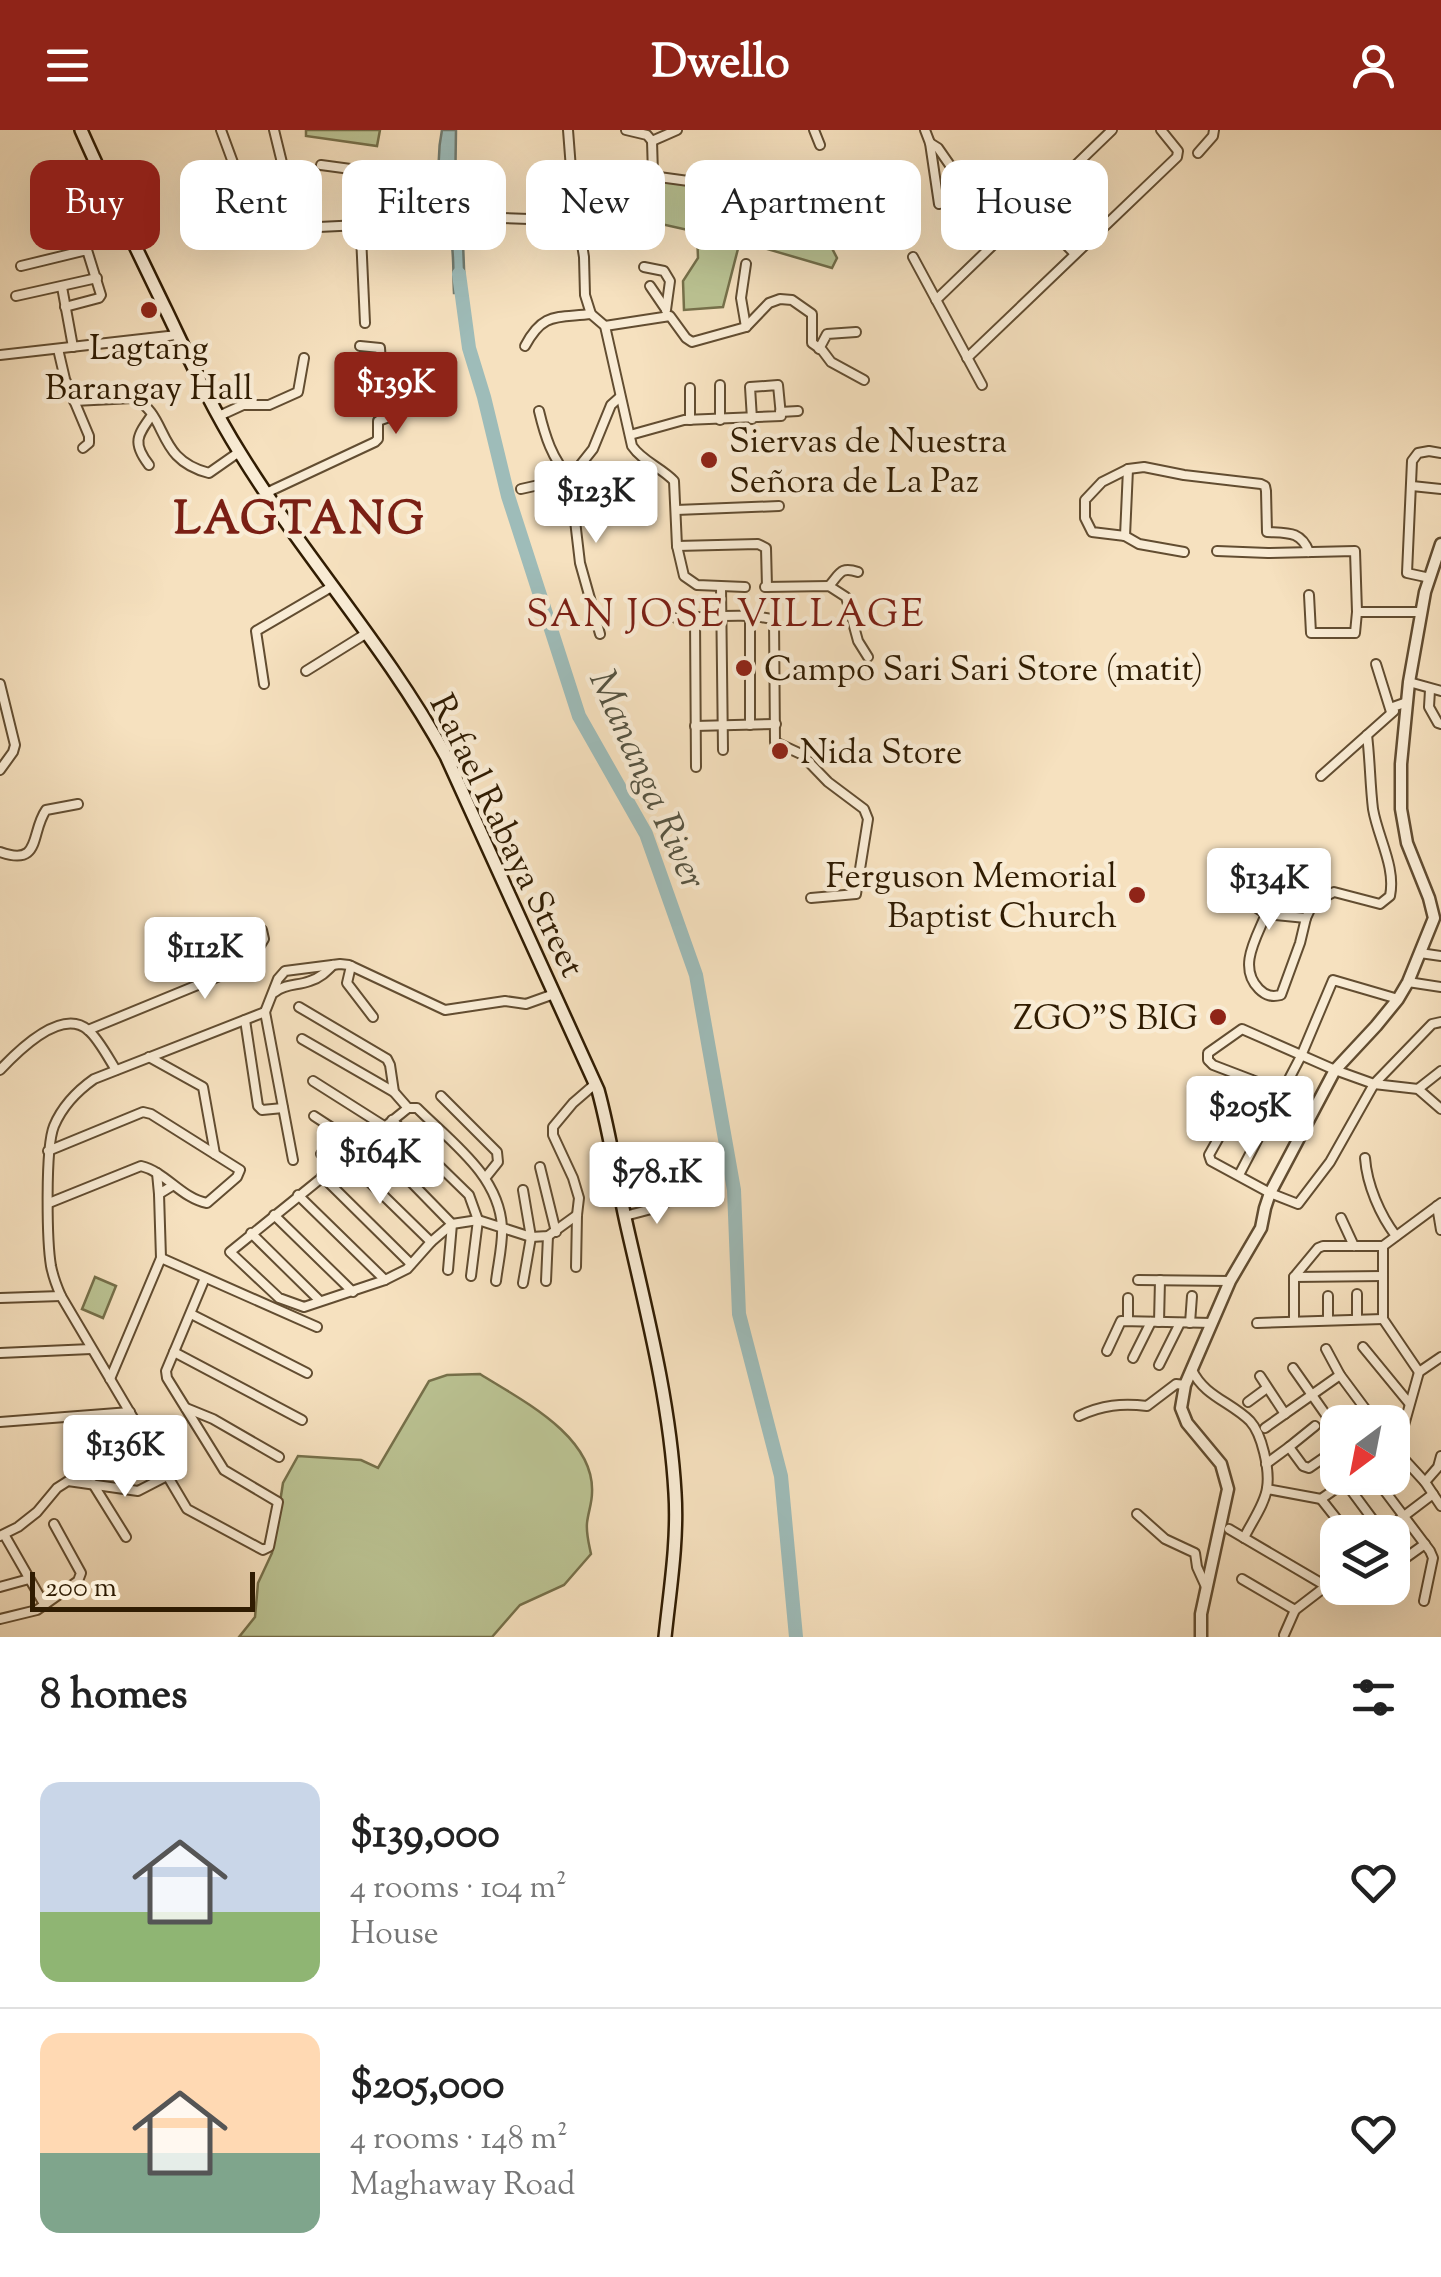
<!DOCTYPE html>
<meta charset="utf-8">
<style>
:root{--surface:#fff;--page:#f2f2f2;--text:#222;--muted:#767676;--line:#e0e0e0;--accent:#8f2418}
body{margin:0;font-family:"Sorts Mill Goudy",serif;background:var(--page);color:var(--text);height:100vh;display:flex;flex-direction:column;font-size:38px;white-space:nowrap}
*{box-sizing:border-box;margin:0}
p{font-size:32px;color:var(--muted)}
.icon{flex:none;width:55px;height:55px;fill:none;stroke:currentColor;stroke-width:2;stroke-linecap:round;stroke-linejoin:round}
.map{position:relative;height:1507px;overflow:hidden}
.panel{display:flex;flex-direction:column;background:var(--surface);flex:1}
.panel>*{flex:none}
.top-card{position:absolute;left:30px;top:30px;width:1382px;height:90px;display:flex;gap:20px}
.needle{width:65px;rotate:212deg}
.controls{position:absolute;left:1320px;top:1275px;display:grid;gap:20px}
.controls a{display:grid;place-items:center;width:90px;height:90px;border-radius:20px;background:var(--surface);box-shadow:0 10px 40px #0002;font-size:50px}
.scale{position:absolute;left:30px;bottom:25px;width:225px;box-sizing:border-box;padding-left:10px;border:5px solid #301c02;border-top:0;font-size:28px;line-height:35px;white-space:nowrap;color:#301c02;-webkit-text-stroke:8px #f9ecd5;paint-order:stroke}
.price{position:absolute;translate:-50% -85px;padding:0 22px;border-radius:10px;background:#fff;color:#222;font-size:32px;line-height:65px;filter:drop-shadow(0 2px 5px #0008)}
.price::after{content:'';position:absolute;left:50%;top:60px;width:30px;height:22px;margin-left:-15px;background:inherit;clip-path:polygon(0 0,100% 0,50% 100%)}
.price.active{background:var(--accent);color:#fff}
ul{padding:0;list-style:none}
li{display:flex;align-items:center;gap:30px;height:250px;padding:0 40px}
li+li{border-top:2px solid var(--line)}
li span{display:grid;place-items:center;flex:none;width:280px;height:200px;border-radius:20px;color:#555}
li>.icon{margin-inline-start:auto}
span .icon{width:120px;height:120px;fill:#fffc;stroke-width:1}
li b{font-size:42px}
h2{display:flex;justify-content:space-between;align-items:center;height:120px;padding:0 40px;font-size:42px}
.tag{padding:0 35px;border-radius:20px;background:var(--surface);box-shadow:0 10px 40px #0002;font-size:35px;line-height:90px}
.tag.active{background:var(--accent);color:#fff}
header{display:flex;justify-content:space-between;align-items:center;height:130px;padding:0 40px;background:var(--accent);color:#fff;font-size:45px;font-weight:700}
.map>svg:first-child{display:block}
.green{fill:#bbc393;stroke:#76704a;stroke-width:2.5}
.water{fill:#9ebcb9;stroke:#727c70;stroke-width:2.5}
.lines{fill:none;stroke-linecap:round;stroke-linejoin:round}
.river{stroke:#9ebcb9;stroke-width:14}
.minor-casing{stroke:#624d31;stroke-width:12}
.tertiary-casing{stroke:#624d31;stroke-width:15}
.secondary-casing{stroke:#301c02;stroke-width:16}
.minor{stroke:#f9ecd5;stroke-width:8}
.tertiary{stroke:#f9ecd5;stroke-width:10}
.secondary{stroke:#f9ecd5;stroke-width:11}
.poi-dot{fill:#8f2418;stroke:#f9ecd5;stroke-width:4}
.labels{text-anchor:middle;stroke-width:9;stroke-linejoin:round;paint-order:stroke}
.poi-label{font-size:35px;fill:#301c02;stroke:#f9ecd5;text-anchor:start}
.street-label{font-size:35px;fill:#301c02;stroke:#f9ecd5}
.neighbourhood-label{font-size:38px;letter-spacing:2.5px;fill:#7a1f14;stroke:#f9ecd5}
.water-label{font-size:38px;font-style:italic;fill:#565442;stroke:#f9ecd5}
.district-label{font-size:45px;font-weight:bold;letter-spacing:2.5px;fill:#7a1f14;stroke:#f9ecd5}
</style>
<header><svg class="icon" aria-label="menu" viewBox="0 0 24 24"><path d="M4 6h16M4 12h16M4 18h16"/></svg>Dwello<svg class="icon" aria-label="person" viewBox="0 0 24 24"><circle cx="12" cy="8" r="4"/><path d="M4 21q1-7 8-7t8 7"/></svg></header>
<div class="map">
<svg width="1441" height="1507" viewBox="0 0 1441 1507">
<rect width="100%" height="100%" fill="#f6e1bf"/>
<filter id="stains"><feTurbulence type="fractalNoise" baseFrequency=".002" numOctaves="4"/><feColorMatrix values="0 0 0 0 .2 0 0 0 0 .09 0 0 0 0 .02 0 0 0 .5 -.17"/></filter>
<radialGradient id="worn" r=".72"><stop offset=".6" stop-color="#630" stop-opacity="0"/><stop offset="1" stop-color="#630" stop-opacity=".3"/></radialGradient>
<g class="green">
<path d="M306,0H380L377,16L306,6Z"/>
<path d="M614,41L786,62L806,68L837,128L832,138L740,111L723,177L684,180L683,151L698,128L697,102L625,86L613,57Z"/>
<path d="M95,1147L116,1156L103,1188L82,1179Z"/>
<path d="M480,1244C521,1270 595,1306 592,1363C592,1373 588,1383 587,1393C586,1404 589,1414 591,1424L564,1455L520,1475L492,1507H239L255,1487L258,1453L272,1423L283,1353L298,1326L361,1330L378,1338L429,1251L447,1245Z"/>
</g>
<path class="water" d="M442,0H456L455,68L463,113L465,163H454C453,148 454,132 452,116C448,71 432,48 442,0Z"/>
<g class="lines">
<path class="river" d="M459,144L469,218L484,267L508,366L579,586L646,704L696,845L734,1060L739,1184L781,1346L796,1507"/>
<g class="minor-casing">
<g id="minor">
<path d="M221,0L260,106L286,103L298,98L360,95"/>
<path d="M274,0L298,98"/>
<path d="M568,0L572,52L584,127L585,165L591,184L605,196L632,316C642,331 662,338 674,351L677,416L684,446L697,455L745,457"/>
<path d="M626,0L647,5L652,11"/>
<path d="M814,0L820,15"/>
<path d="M925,0L930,13L939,74"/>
<path d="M652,11L653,44L659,47L792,65C813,74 827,94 844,109"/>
<path d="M652,11L677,0"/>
<path d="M930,13L938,18L954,41"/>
<path d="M1198,23L1213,6L1214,0"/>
<path d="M321,35L358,40L365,193"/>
<path d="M1030,78L1075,124"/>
<path d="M501,88L529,89L555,59L572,52"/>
<path d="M913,127L982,255"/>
<path d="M746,134L741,168L746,197"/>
<path d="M21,136L87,120L101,165L99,168L65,177"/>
<path d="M644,137L664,141L670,151L666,180"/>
<path d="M650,156L665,178"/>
<path d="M62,157L73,217"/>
<path d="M16,166L97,148"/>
<path d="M936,170L1112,0"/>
<path d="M605,196L670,186L686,208L692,212L746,197L769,173L780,169L792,170L812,184V213L822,220L831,232L864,250"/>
<path d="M525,216C543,182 556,188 591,184"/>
<path d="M58,219L65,249L89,306V313L83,318"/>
<path d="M819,219L827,204L856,202"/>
<path d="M0,225L177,205"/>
<path d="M967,228L1177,27L1178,21L1161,0"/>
<path d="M720,255V290"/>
<path d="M690,258V290"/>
<path d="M74,271L133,268C170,285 154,329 209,343L239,322"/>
<path d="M539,281C545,306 552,329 570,348L580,433L600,504"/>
<path d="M780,282L798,281"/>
<path d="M219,286L243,275H269L298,262L304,228"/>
<path d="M630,305L684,290L781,286L778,255L750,257L752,289"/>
<path d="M149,335C132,313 137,306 152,285"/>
<path d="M1412,356L1441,359"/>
<path d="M521,359L570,348L593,319L611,275L620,267"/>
<path d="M266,363L375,312L378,309V291L395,285L383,260L380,218L360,216"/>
<path d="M676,380L779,376"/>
<path d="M1125,406L1128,339"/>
<path d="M677,416L758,414L766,418L767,457"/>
<path d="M1217,421L1268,423L1355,421L1357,482L1355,503H1311L1309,465"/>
<path d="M1184,422L1139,414L1125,406L1092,402L1085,388V370L1102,352L1128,339L1144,337L1184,345L1261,354L1265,356L1266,361L1267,402C1288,403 1301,401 1309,422"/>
<path d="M1430,448L1407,443L1412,331L1418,323L1429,321L1441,323"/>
<path d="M829,456C840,444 840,436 858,442"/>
<path d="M721,457L723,620"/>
<path d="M765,457L829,456L846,467L858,511L868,527"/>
<path d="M1357,482H1422"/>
<path d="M750,487V595"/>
<path d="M676,488C702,488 751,482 774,490L775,612L801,624L828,652L864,679L868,689L856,764L811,768"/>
<path d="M695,488L696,637"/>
<path d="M1376,534L1391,582"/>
<path d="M306,541L367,503"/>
<path d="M1409,552L1441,561"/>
<path d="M0,554L15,615L13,622L0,640"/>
<path d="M264,554L256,501L333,456"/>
<path d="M1430,560L1429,577L1438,593L1441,594"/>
<path d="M695,596L776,594"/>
<path d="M1321,646L1394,581L1393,577L1407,572"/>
<path d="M0,722C42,737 30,703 46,680L78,674"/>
<path d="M1248,772L1266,784L1306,788"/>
<path d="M1266,784C1257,807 1237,837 1259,859C1266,866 1272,867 1281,865L1300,813L1306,788L1313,773L1334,762L1380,774L1390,766C1396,737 1378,708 1373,679C1370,654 1370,629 1367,605"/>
<path d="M1420,823L1441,826"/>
<path d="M351,836L347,853L373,887"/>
<path d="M1408,852L1441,857"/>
<path d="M275,862C287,853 297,856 310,851C320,848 326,842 333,835"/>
<path d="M299,877L387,929L390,935L394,962"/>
<path d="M245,890L258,976L262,980L283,978"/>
<path d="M88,900L244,836L252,829L264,809L262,800"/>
<path d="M302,909L394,962L408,978"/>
<path d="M149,927L203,957L215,1024"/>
<path d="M0,940C17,922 61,877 88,900C98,908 109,929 116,940"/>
<path d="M1251,950L1209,1025L1211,1031L1270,1063L1298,1074L1330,1032L1374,954L1432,894L1441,892"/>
<path d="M313,951L384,996"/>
<path d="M1418,959L1441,941"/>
<path d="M1281,961L1213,935L1208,930V923L1242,899L1335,940L1374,954L1418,959L1441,979"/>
<path d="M441,966L497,1022L498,1032L486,1047"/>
<path d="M314,986L360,1016"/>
<path d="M392,990L469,1065L478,1090L471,1146"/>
<path d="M369,1009L452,1094L448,1140"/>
<path d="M48,1021L143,982L151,984L240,1040L237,1047L207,1073C181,1068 166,1042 141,1036L49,1073"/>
<path d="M321,1024L337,1035"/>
<path d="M345,1028L431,1112"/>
<path d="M1365,1028C1367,1055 1380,1085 1396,1106"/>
<path d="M293,1030L265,882L278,849L285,841L340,834L349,835L445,880L505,871L526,874L554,864"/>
<path d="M669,1036L670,1069"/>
<path d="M540,1037L556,1102"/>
<path d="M157,1043L159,1064L172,1056"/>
<path d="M1239,1045L1301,926L1333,850L1398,869"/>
<path d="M322,1046L411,1134"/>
<path d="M523,1060L531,1107L523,1153"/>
<path d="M298,1065L385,1150"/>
<path d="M1437,1076L1441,1100"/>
<path d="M274,1085L353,1162"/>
<path d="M625,1086L659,1077L674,1067L680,1066"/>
<path d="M1341,1088L1354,1116"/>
<path d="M251,1103L320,1171"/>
<path d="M1383,1116V1189L1419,1242"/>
<path d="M161,1128L317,1197"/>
<path d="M576,1137L577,1085L579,1068L573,1048L553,1005V997L573,973L595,954"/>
<path d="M1294,1147L1383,1146"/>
<path d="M205,1148L166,1241L167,1248L224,1340L278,1372L269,1417L263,1420L187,1379L61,1166C57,1157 53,1146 51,1136C47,1112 45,1018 54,996C62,977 77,961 94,949L265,882"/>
<path d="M1138,1150L1230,1151"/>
<path d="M496,1151C498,1134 503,1114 502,1097C499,1045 451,1012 417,978H408L230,1122L279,1168L304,1177L385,1150L407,1139L431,1112L452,1094L478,1090L531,1107L548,1106L577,1085"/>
<path d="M546,1151L548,1106"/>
<path d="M0,1168L61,1166"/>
<path d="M1128,1168V1191"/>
<path d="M191,1184L307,1243"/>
<path d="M1357,1189V1164"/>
<path d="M1328,1190V1166"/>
<path d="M1294,1191V1147L1318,1118L1323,1116H1383L1441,1073"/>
<path d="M1159,1192L1160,1150"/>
<path d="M1190,1193L1192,1166"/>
<path d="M1257,1193L1383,1189"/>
<path d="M1363,1217L1409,1273"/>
<path d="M1326,1219L1340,1245L1375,1292"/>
<path d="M1107,1221L1121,1191L1212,1193"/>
<path d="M174,1222L302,1290"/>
<path d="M0,1223L91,1219"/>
<path d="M1133,1228L1151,1192"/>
<path d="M1159,1235L1180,1193"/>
<path d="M1293,1238L1338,1302"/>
<path d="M1192,1240C1204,1266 1231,1272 1250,1291C1262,1304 1270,1340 1267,1358C1265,1374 1251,1393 1244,1408"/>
<path d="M1260,1246L1285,1284"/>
<path d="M110,1249L161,1128L159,1064"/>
<path d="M1248,1272L1267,1258"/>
<path d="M186,1278L213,1289L279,1327"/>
<path d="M1079,1286C1102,1275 1122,1273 1147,1276L1176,1254L1185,1255"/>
<path d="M0,1292L130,1282"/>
<path d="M1265,1298L1340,1245"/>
<path d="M1392,1316L1425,1352L1441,1376"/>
<path d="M1289,1317L1315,1296"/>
<path d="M1392,1320L1403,1299L1419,1242L1441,1227"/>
<path d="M1266,1334L1289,1317L1303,1336L1309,1338L1338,1318"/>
<path d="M1375,1348L1430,1421L1433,1428L1424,1471"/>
<path d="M1345,1352L1382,1402"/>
<path d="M1425,1352L1438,1337L1441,1326"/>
<path d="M93,1354L126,1407"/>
<path d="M1267,1359L1321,1369L1351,1348"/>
<path d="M1321,1369L1347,1402"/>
<path d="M1137,1384L1165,1409L1195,1423L1197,1437L1207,1459"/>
<path d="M1229,1399L1326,1456"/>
<path d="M1383,1402L1433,1364"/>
<path d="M0,1406L18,1397L37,1382L57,1358L68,1351L138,1361L167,1346"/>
<path d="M5,1406L44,1474"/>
<path d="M1397,1444L1404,1429L1425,1414"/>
<path d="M1242,1449L1295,1480L1338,1447"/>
<path d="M0,1457L29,1449"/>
<path d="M0,1489L37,1480L78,1451L81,1443L54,1394"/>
<path d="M1284,1505L1295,1480"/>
</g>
</g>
<g class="tertiary-casing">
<path id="tertiary" d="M1201,1507V1484L1228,1359L1221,1334L1187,1293L1181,1278L1185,1255L1230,1151L1261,1098L1265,1078L1270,1063L1335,940L1376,896L1398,869L1408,852L1434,788L1429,768L1407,713L1401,679V634L1409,552L1425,462L1441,414"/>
</g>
<g class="secondary-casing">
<path id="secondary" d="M81,0C108,61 137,120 166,180C189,228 211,277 240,323C304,427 387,518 446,626L598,960C611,1007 617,1054 628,1101C648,1188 670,1274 675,1363C678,1411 670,1459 665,1507"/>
</g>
<use href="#minor" class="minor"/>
<use href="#tertiary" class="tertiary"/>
<use href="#secondary" class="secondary"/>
</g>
<g class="poi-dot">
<circle cx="149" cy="180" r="10"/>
<circle cx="709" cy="330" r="10"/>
<circle cx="744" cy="538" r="10"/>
<circle cx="780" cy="621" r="10"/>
<circle cx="1137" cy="765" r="10"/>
<circle cx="1218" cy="887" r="10"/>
</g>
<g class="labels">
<g class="poi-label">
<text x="149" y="229" text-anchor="middle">Lagtang<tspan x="149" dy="40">Barangay Hall</tspan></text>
<text x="729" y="322">Siervas de Nuestra<tspan x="729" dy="40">Señora de La Paz</tspan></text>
<text x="764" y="550">Campo Sari Sari Store (matit)</text>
<text x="800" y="633">Nida Store</text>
<text x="1117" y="757" text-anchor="end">Ferguson Memorial<tspan x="1117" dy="40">Baptist Church</tspan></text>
<text x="1198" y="899" text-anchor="end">ZGO"S BIG</text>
</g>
<g class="street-label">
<text transform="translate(508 705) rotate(64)" y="12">Rafael Rabaya Street</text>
</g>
<g class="neighbourhood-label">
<text x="726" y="496">SAN JOSE VILLAGE</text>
</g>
<g class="water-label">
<text transform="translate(649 649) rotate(66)" y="13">Mananga River</text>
</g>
<g class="district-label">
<text x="300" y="403">LAGTANG</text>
</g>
</g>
<rect width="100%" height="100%" filter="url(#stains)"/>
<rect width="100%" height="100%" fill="url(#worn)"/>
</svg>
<div class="controls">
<a><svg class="needle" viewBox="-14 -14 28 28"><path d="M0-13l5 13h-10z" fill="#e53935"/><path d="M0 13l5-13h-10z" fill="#767676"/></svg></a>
<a><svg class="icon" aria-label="layers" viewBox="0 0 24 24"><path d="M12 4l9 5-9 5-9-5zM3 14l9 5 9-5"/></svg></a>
</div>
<div class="scale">200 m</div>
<b class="price active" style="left:396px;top:307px">$139K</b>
<b class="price" style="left:596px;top:416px">$123K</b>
<b class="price" style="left:1269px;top:803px">$134K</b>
<b class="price" style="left:205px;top:872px">$112K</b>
<b class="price" style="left:1250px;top:1031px">$205K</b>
<b class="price" style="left:380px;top:1077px">$164K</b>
<b class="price" style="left:657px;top:1097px">$78.1K</b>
<b class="price" style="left:125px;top:1370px">$136K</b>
<div class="top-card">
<a class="tag active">Buy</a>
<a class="tag">Rent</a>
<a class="tag">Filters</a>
<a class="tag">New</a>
<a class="tag">Apartment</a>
<a class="tag">House</a>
</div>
</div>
<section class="panel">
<h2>8 homes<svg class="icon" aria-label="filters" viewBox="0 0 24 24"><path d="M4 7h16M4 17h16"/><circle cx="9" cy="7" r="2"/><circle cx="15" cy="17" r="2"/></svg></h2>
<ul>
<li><span style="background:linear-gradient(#c9d6e8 65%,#8fb573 0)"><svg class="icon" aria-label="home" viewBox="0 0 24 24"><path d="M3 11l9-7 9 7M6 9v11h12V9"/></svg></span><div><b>$139,000</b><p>4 rooms · 104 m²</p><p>House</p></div><svg class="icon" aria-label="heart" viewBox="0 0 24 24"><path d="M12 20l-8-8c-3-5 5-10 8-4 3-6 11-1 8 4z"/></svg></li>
<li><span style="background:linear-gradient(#ffd9b3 60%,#7fa58c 0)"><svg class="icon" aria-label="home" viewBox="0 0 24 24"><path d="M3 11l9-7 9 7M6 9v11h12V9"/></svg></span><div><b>$205,000</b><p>4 rooms · 148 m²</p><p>Maghaway Road</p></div><svg class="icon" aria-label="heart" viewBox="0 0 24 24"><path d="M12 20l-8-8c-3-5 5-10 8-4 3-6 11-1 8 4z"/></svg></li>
</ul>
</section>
